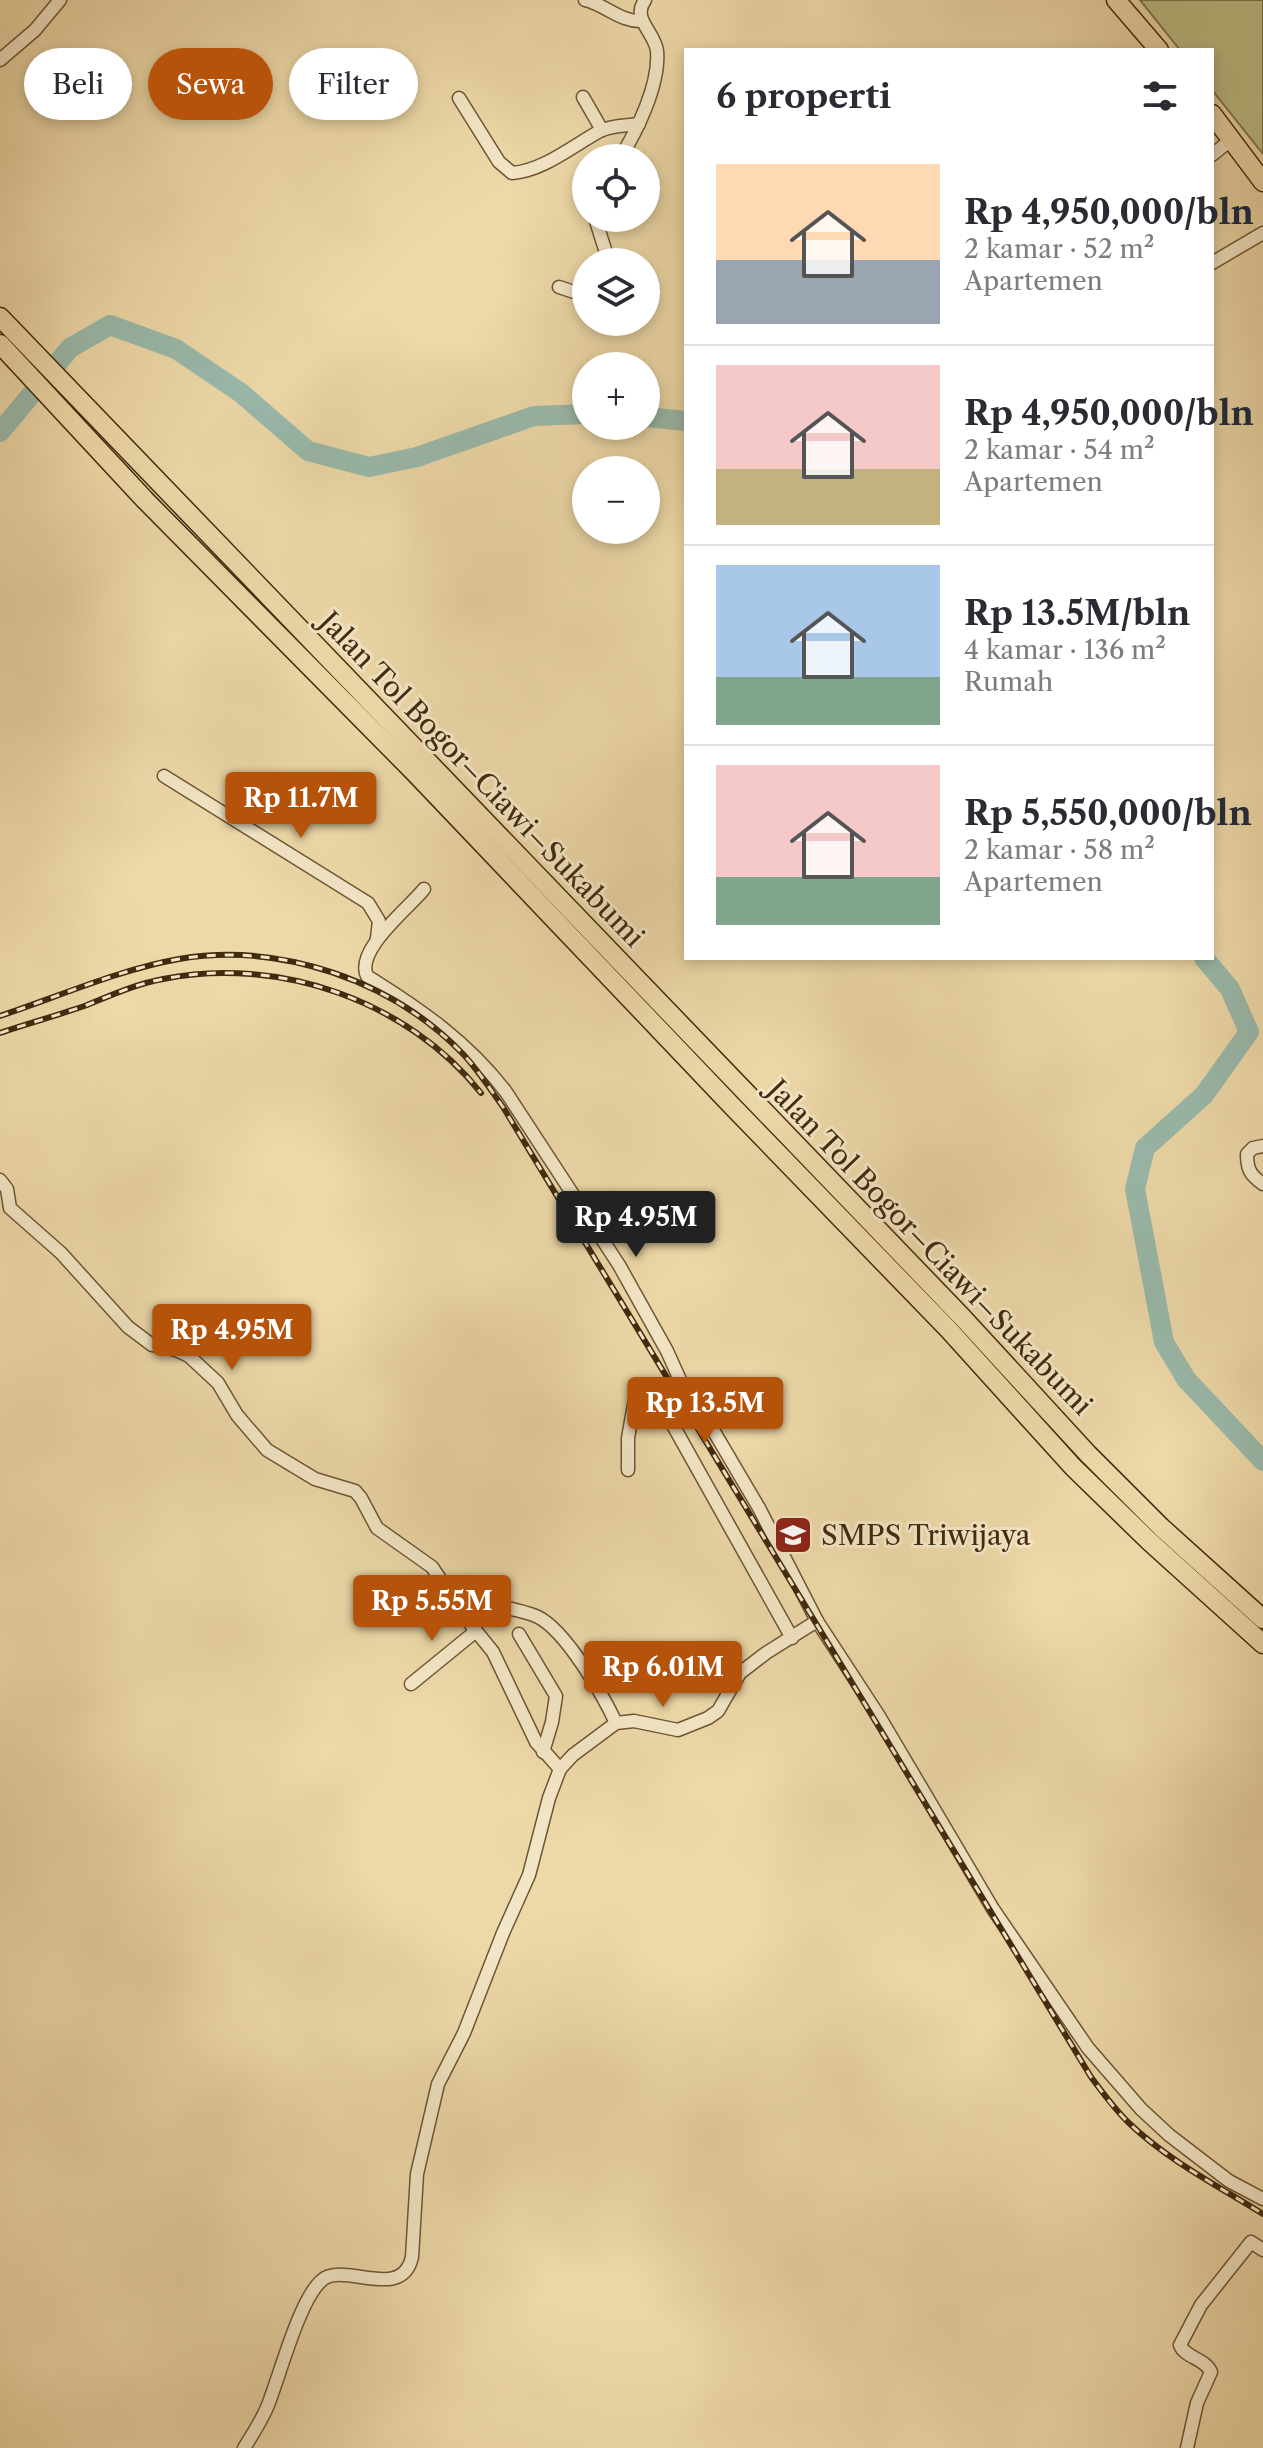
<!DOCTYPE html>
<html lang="id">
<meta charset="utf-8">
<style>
:root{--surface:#fff;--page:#f2f2f3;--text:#2b2b33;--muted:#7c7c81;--line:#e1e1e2;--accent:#b45309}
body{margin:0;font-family:"Libre Caslon Text",serif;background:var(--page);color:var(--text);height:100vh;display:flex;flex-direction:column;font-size:30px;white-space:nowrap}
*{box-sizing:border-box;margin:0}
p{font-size:26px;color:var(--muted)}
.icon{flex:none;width:44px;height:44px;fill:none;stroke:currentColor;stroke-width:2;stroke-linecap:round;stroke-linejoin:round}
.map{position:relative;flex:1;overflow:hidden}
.panel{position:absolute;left:684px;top:48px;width:530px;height:912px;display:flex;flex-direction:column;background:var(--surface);border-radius:0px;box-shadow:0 4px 12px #0003}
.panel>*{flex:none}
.banner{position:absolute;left:24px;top:48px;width:540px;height:72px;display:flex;gap:16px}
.controls{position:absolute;left:572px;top:144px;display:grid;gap:16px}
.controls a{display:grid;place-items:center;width:88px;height:88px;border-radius:50%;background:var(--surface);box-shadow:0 4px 12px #0003;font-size:40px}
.price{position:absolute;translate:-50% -68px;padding:0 18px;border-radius:8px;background:var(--accent);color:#fff;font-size:26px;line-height:52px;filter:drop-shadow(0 2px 4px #0008)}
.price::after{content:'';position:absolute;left:50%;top:48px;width:24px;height:18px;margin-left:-12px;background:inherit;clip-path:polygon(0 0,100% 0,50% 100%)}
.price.selected{background:#222;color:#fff}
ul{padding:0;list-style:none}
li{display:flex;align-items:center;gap:24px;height:200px;padding:0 32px}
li+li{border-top:2px solid var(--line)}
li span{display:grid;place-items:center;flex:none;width:224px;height:160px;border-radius:0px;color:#555}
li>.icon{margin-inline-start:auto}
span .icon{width:96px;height:96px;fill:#fffc;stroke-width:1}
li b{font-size:34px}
h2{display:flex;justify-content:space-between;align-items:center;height:96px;padding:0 32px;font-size:34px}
.tag{padding:0 28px;border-radius:36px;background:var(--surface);box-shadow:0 4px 12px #0003;font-size:28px;line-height:72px}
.tag.selected{background:var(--accent);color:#fff}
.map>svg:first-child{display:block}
.green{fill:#bcbe84;stroke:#7f744a;stroke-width:2}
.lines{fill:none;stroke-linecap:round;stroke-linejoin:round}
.river{stroke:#99b9ab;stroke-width:20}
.minor-casing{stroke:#6d5635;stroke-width:15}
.highway-casing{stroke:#422a0f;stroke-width:21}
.minor{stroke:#f3e6c6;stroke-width:12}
.highway{stroke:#edd8a7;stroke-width:18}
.rail-casing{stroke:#422a0f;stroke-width:6}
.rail{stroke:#f3e6c6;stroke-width:3;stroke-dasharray:9;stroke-linecap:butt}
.labels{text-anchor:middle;stroke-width:6;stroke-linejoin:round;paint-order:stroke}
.street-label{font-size:28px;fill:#422a0f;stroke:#f3e6c6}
.poi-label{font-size:28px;fill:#422a0f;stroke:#f3e6c6;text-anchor:start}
</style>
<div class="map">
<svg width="1263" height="2448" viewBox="0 0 1263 2448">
<rect width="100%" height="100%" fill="#edd8a7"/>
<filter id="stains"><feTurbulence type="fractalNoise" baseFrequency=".0025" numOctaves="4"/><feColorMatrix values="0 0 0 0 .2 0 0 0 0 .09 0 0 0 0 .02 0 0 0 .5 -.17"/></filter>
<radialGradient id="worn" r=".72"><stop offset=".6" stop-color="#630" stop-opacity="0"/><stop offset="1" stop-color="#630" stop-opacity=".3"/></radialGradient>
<path class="green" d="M1140,0H1263V154L1212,90V50H1180Z"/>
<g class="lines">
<g class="river">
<path d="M646,417L686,421"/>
<path d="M0,432L70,348L110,325L176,349L241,393L308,451L369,467L417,457L534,416L586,414"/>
<path d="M1204,958L1230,989L1249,1032L1204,1095L1145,1148L1135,1189L1164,1342L1186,1379L1263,1461"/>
</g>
<g class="minor-casing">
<g id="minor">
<path d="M585,0C606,5 620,22 642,21"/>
<path d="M0,60L35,30L60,0"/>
<path d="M583,97L602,130"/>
<path d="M459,98L499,162L512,173C543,171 574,145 600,131C612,125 626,126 639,124"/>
<path d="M1212,155L1232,139"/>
<path d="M620,158C637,131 660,84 657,51C655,32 631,19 645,0"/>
<path d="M595,218L609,262"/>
<path d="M1212,263L1263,233"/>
<path d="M559,287L586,296"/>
<path d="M164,776L368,903L379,921L377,938"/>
<path d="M424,889C408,909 355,950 367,976C420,1009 468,1042 506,1092L619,1265L667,1351L681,1382L706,1418L759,1508L817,1621"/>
<path d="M1263,1146L1253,1148L1247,1154C1247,1169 1250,1175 1263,1184"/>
<path d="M0,1180L7,1189L10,1208L61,1253L128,1327L152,1345L176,1350L189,1356L218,1383L237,1415L267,1450L315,1479L355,1491L361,1498L377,1528L432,1567L472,1626L493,1652L536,1742L560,1769"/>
<path d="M628,1470V1438L635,1399L639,1394L655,1393L792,1638"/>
<path d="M444,1583C464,1588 478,1597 496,1604C510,1610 526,1611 538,1617C566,1631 603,1695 616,1723"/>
<path d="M519,1634L556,1696L552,1722L543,1752"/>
<path d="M411,1684L476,1631"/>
<path d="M244,2448C253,2434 262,2420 268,2405C280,2375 299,2301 321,2281C342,2260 402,2303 412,2257L417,2174L438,2084L464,2033L503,1933L529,1875L549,1798L560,1769L573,1755L616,1723L634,1721L678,1730L708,1718L718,1711L740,1673L766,1653L817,1621L879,1716L993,1909L1088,2048L1141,2109L1169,2135L1229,2181L1263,2199"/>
<path d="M1187,2448L1197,2403L1211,2372C1205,2358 1185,2358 1180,2345L1201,2305L1251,2242L1263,2250"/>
</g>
</g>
<g class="highway-casing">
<g id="highway">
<path d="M1116,0L1159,50"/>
<path d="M1212,114L1263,182"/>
<path d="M0,317L963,1318L1088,1454L1161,1527L1263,1619"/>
<path d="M0,344L145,500L415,773L733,1107L949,1330L1073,1467L1149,1541L1263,1644"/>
</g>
</g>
<use href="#minor" class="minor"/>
<use href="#highway" class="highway"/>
<g class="rail-casing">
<g id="rail">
<path d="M0,1016C57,997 121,969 179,959C280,942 392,980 463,1054C478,1070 490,1089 503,1107L1091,2077C1103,2093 1115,2110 1130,2124C1169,2161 1218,2186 1263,2214"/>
<path d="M0,1033C29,1023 59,1015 87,1005C112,995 136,984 163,979C278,956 407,1000 481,1093"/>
</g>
</g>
<use href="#rail" class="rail"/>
</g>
<defs>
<g id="school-square" transform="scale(2)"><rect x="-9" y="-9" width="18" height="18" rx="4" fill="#8f2418" stroke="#f3e6c6"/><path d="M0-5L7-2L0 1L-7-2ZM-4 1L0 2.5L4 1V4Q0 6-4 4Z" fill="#fff"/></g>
</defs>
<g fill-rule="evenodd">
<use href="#school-square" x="793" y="1535"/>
</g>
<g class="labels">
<g class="street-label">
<text transform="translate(482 779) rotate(46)" y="10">Jalan Tol Bogor–Ciawi–Sukabumi</text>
<text transform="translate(930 1247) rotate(46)" y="10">Jalan Tol Bogor–Ciawi–Sukabumi</text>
</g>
<g class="poi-label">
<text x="821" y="1545">SMPS Triwijaya</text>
</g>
</g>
<rect width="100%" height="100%" filter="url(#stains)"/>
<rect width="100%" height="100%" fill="url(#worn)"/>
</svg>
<div class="controls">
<a><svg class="icon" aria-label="locate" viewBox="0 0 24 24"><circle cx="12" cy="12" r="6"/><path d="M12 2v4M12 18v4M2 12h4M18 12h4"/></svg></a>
<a><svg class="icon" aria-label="layers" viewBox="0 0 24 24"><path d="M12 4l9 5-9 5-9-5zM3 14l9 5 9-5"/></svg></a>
<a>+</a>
<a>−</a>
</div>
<b class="price" style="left:301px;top:840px">Rp 11.7M</b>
<b class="price selected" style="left:636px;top:1259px">Rp 4.95M</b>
<b class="price" style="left:232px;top:1372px">Rp 4.95M</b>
<b class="price" style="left:705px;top:1445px">Rp 13.5M</b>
<b class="price" style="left:432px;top:1643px">Rp 5.55M</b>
<b class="price" style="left:663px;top:1709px">Rp 6.01M</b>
<div class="banner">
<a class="tag">Beli</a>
<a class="tag selected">Sewa</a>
<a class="tag">Filter</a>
</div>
<section class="panel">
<h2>6 properti<svg class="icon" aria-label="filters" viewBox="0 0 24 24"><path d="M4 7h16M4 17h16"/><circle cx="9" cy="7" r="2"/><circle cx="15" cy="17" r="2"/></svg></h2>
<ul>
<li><span style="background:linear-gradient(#ffd9b3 60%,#9aa5b1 0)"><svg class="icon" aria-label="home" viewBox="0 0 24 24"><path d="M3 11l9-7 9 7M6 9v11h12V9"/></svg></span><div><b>Rp 4,950,000/bln</b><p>2 kamar · 52 m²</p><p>Apartemen</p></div></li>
<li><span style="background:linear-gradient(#f6c9c9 65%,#c2b280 0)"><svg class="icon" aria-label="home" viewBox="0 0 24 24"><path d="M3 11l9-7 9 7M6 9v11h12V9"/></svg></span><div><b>Rp 4,950,000/bln</b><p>2 kamar · 54 m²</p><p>Apartemen</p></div></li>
<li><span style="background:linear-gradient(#a9c7e8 70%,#7fa58c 0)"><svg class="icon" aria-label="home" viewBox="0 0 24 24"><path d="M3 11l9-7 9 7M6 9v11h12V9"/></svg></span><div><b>Rp 13.5M/bln</b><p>4 kamar · 136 m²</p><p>Rumah</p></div></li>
<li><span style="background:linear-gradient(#f6c9c9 70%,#7fa58c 0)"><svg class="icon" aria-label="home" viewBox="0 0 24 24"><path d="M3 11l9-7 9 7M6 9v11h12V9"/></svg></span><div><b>Rp 5,550,000/bln</b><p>2 kamar · 58 m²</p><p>Apartemen</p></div></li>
</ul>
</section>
</div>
